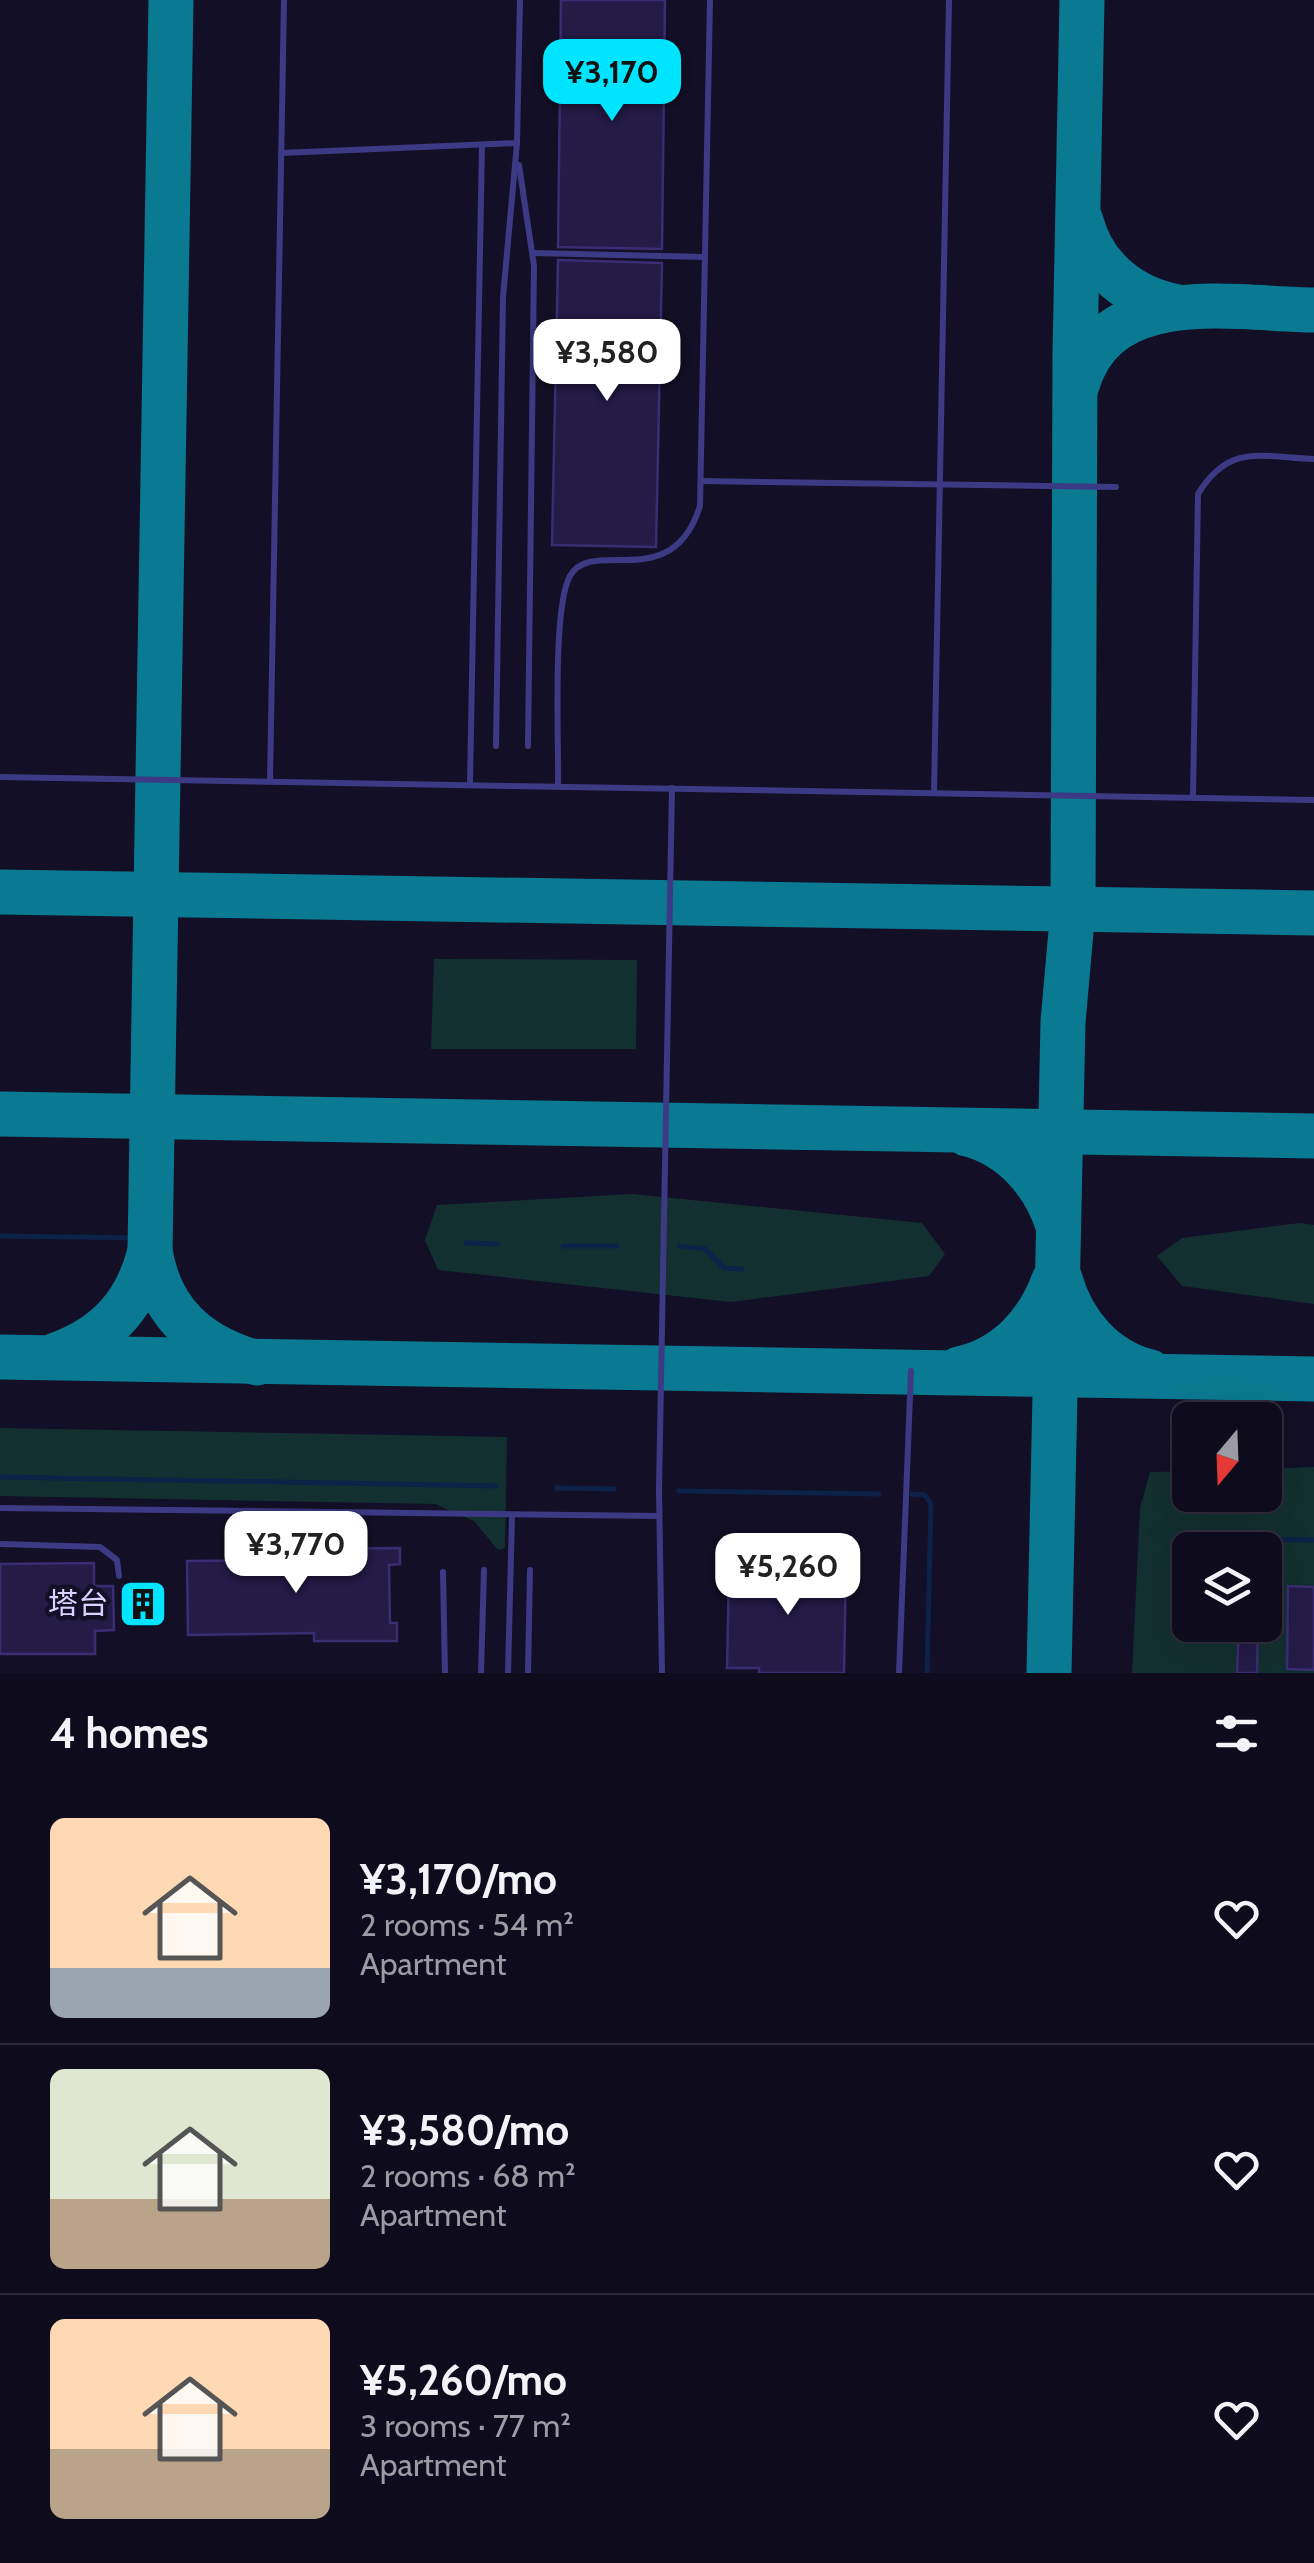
<!DOCTYPE html>
<meta charset="utf-8">
<style>
:root{--surface:#0e0b1c;--page:#1c1929;--text:#f1f3f6;--muted:#9b9ba3;--line:#2e2b3b;--accent:#00e5ff}
body{margin:0;font-family:Cabin,"Noto Sans SC",sans-serif;background:var(--page);color:var(--text);height:100vh;display:flex;flex-direction:column;font-size:38px;white-space:nowrap}
*{box-sizing:border-box;margin:0}
p{font-size:32px;color:var(--muted)}
.icon{flex:none;width:55px;height:55px;fill:none;stroke:currentColor;stroke-width:2;stroke-linecap:round;stroke-linejoin:round}
.map{position:relative;height:1673px;overflow:hidden}
.details{display:flex;flex-direction:column;background:var(--surface);flex:1}
.details>*{flex:none}
.needle{width:65px;rotate:199deg}
.buttons{position:absolute;left:1172px;top:1402px;display:grid;gap:20px}
.buttons a{display:grid;place-items:center;width:110px;height:110px;border-radius:15px;background:var(--surface);box-shadow:0 10px 40px #0002,0 0 0 2px var(--line);font-size:50px}
.price{position:absolute;translate:-50% -85px;padding:0 22px;border-radius:20px;background:#fff;color:#222;font-size:32px;line-height:65px;filter:drop-shadow(0 2px 5px #0008)}
.price::after{content:'';position:absolute;left:50%;top:60px;width:30px;height:22px;margin-left:-15px;background:inherit;clip-path:polygon(0 0,100% 0,50% 100%)}
.price.selected{background:var(--accent);color:#111}
ul{padding:0;list-style:none}
li{display:flex;align-items:center;gap:30px;height:250px;padding:0 50px}
li+li{border-top:2px solid var(--line)}
li span{display:grid;place-items:center;flex:none;width:280px;height:200px;border-radius:15px;color:#555}
li>.icon{margin-inline-start:auto}
span .icon{width:120px;height:120px;fill:#fffc;stroke-width:1}
li b{font-size:42px}
h2{display:flex;justify-content:space-between;align-items:center;height:120px;padding:0 50px;font-size:42px}
.map>svg:first-child{display:block}
.green{fill:#12302f;fill-rule:evenodd}
.lines{fill:none;stroke-linecap:round;stroke-linejoin:round}
.stream{stroke:#0c2248;stroke-width:5}
.taxiway{stroke:#0a7a92;stroke-width:45}
.building{fill:#241b47;stroke:#3b2d73;stroke-width:2.5}
.service{stroke:#3d3a85;stroke-width:6}
.labels{text-anchor:middle;stroke-width:9;stroke-linejoin:round;paint-order:stroke}
.poi-label{font-size:30px;fill:#d9d4ff;stroke:#130f26;text-anchor:end}
</style>
<div class="map">
<svg width="1314" height="1673" viewBox="0 0 1314 1673">
<rect width="100%" height="100%" fill="#130f26"/>
<g class="green">
<path d="M434,959L637,960L636,1049H431Z"/>
<path d="M632,1194L922,1223L945,1254L929,1276L731,1302L438,1270L425,1240L437,1205Z"/>
<path d="M1299,1223L1314,1225V1304L1182,1286L1157,1256L1182,1238Z"/>
<path d="M0,1428L507,1437L505,1548L498,1550L474,1521L435,1504L0,1496Z"/>
<path d="M1314,1467V1673H1132L1140,1508L1150,1472L1190,1471V1495H1265V1469ZM1190,1550H1265V1625H1190Z"/>
</g>
<g class="lines">
<g class="stream">
<path d="M0,1236L142,1238"/>
<path d="M466,1243L498,1244"/>
<path d="M563,1246H617"/>
<path d="M680,1246L705,1249L724,1268L742,1269"/>
<path d="M0,1477L496,1486"/>
<path d="M557,1488L614,1489"/>
<path d="M679,1491L879,1494"/>
<path d="M912,1494L925,1495L931,1504L927,1673"/>
<path d="M1175,1538L1314,1540"/>
</g>
<g class="taxiway">
<path d="M171,0L150,1251C160,1313 198,1346 257,1363"/>
<path d="M1081,221C1093,268 1131,299 1178,307"/>
<path d="M1077,385C1107,282 1232,309 1314,310"/>
<path d="M0,892L1314,913"/>
<path d="M0,1114L1314,1136"/>
<path d="M967,1134C1012,1145 1045,1183 1058,1226"/>
<path d="M1060,1279C1072,1323 1104,1361 1150,1372"/>
<path d="M56,1355C107,1337 137,1304 150,1251"/>
<path d="M0,1357L1314,1379"/>
<path d="M959,1369C1006,1359 1038,1324 1054,1280"/>
<path d="M1049,1673L1063,1022L1073,909L1075,354L1082,0"/>
</g>
</g>
<g class="building">
<path d="M561,0H665L662,249L558,247Z"/>
<path d="M558,260L662,263L656,547L552,545Z"/>
<path d="M400,1548V1564L389,1565L390,1623H397V1641H314V1633L188,1635L187,1561L314,1560V1549Z"/>
<path d="M94,1563V1586H113L114,1630L95,1631V1654H0V1564Z"/>
<path d="M760,1563L846,1564L844,1673H759V1668H727L729,1568L761,1569Z"/>
<path d="M1288,1586L1314,1587V1670L1287,1669Z"/>
<circle cx="143" cy="1604" r="13"/>
<path d="M1239,1625H1258L1257,1673H1237Z"/>
</g>
<g class="lines">
<g class="service">
<path d="M281,153L517,143"/>
<path d="M519,165L534,266L528,746"/>
<path d="M533,253L705,257"/>
<path d="M701,481L1116,487"/>
<path d="M496,746L503,297L517,143L520,0"/>
<path d="M0,777L1314,800"/>
<path d="M270,780L284,0"/>
<path d="M470,783L482,145"/>
<path d="M558,786C559,743 552,608 570,576C592,536 672,596 700,506L710,0"/>
<path d="M934,793L949,0"/>
<path d="M1193,797L1198,494C1229,443 1261,457 1314,459"/>
<path d="M0,1508L659,1516"/>
<path d="M0,1544L100,1547L117,1560L119,1576"/>
<path d="M443,1572L445,1673"/>
<path d="M481,1673L484,1570"/>
<path d="M508,1673L512,1516"/>
<path d="M528,1673L530,1570"/>
<path d="M662,1673L659,1489L672,788"/>
<path d="M899,1673L911,1371"/>
</g>
</g>
<defs>
<g id="building-square" transform="scale(2.5)"><rect x="-9" y="-9" width="18" height="18" rx="4" fill="#00e5ff" stroke="#130f26"/><path d="M-4-6H4V6H1V3H-1V6H-4ZM-2.5-4.3h1.7v1.8h-1.7ZM.8-4.3h1.7v1.8H.8ZM-2.5-1h1.7V.8h-1.7ZM.8-1h1.7V.8H.8Z" fill="#111"/></g>
</defs>
<g fill-rule="evenodd">
<use href="#building-square" x="143" y="1604"/>
</g>
<g class="labels">
<g class="poi-label">
<text x="108" y="1614">塔台</text>
</g>
</g>
</svg>
<div class="buttons">
<a><svg class="needle" viewBox="-14 -14 28 28"><path d="M0-13l5 13h-10z" fill="#e53935"/><path d="M0 13l5-13h-10z" fill="#9b9ba3"/></svg></a>
<a><svg class="icon" aria-label="layers" viewBox="0 0 24 24"><path d="M12 4l9 5-9 5-9-5zM3 14l9 5 9-5"/></svg></a>
</div>
<b class="price selected" style="left:612px;top:124px">¥3,170</b>
<b class="price" style="left:607px;top:404px">¥3,580</b>
<b class="price" style="left:296px;top:1596px">¥3,770</b>
<b class="price" style="left:788px;top:1618px">¥5,260</b>
</div>
<section class="details">
<h2>4 homes<svg class="icon" aria-label="filters" viewBox="0 0 24 24"><path d="M4 7h16M4 17h16"/><circle cx="9" cy="7" r="2"/><circle cx="15" cy="17" r="2"/></svg></h2>
<ul>
<li><span style="background:linear-gradient(#ffd9b3 75%,#9aa5b1 0)"><svg class="icon" aria-label="home" viewBox="0 0 24 24"><path d="M3 11l9-7 9 7M6 9v11h12V9"/></svg></span><div><b>¥3,170/mo</b><p>2 rooms · 54 m²</p><p>Apartment</p></div><svg class="icon" aria-label="heart" viewBox="0 0 24 24"><path d="M12 20l-8-8c-3-5 5-10 8-4 3-6 11-1 8 4z"/></svg></li>
<li><span style="background:linear-gradient(#dfe7d0 65%,#b9a48a 0)"><svg class="icon" aria-label="home" viewBox="0 0 24 24"><path d="M3 11l9-7 9 7M6 9v11h12V9"/></svg></span><div><b>¥3,580/mo</b><p>2 rooms · 68 m²</p><p>Apartment</p></div><svg class="icon" aria-label="heart" viewBox="0 0 24 24"><path d="M12 20l-8-8c-3-5 5-10 8-4 3-6 11-1 8 4z"/></svg></li>
<li><span style="background:linear-gradient(#ffd9b3 65%,#b9a48a 0)"><svg class="icon" aria-label="home" viewBox="0 0 24 24"><path d="M3 11l9-7 9 7M6 9v11h12V9"/></svg></span><div><b>¥5,260/mo</b><p>3 rooms · 77 m²</p><p>Apartment</p></div><svg class="icon" aria-label="heart" viewBox="0 0 24 24"><path d="M12 20l-8-8c-3-5 5-10 8-4 3-6 11-1 8 4z"/></svg></li>
</ul>
</section>
